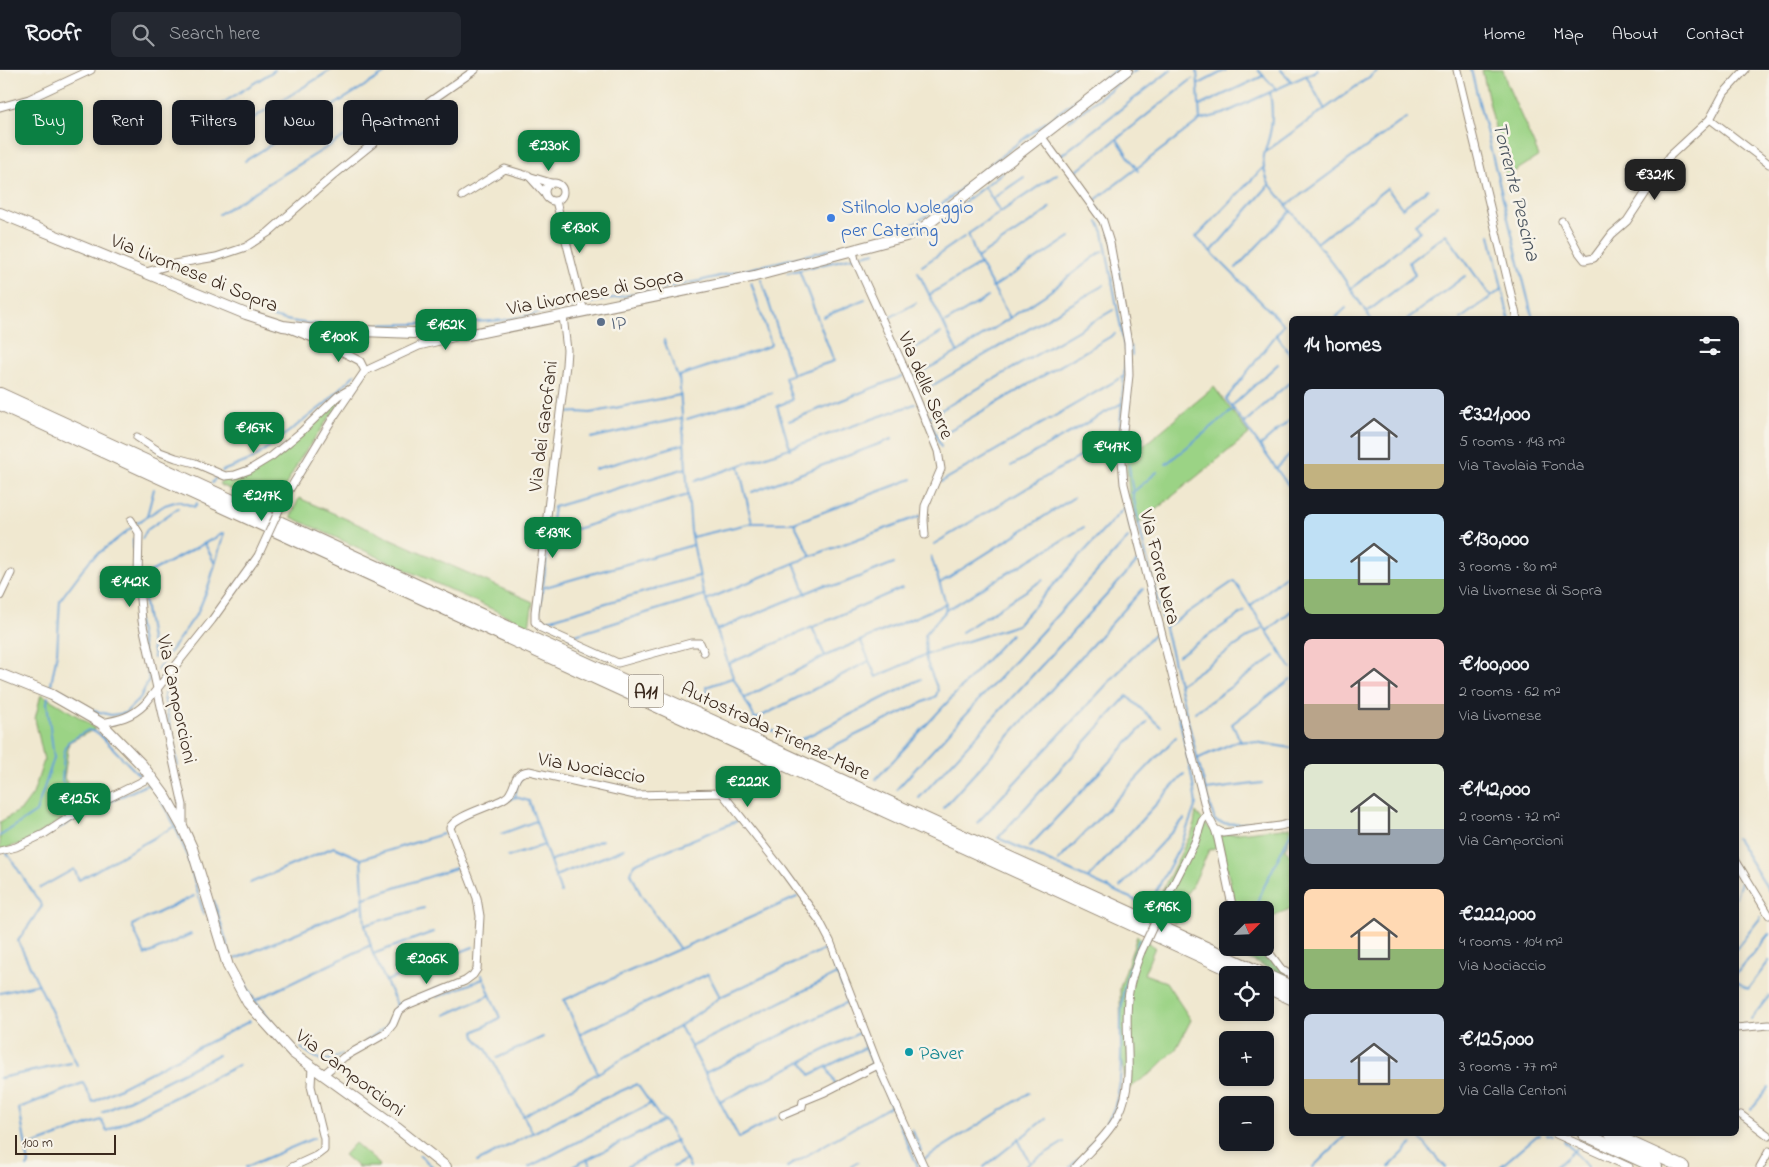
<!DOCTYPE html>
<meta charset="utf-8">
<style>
:root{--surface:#171b24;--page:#242831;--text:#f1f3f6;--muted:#9ea1a6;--line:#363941;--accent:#0b8043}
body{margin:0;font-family:"Indie Flower",sans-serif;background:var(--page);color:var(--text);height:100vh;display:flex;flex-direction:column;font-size:19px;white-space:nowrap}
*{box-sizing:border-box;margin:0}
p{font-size:16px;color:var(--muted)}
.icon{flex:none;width:28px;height:28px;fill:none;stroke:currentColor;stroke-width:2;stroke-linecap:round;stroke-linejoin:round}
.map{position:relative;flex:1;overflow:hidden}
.details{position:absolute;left:1289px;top:246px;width:450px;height:820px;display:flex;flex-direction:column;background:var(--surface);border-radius:8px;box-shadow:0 2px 8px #0003}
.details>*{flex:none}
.hud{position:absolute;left:15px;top:30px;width:475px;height:45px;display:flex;gap:10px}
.needle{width:32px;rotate:66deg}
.controls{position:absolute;left:1219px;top:831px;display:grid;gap:10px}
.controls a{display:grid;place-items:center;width:55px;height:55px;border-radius:8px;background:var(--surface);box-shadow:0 2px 8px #0003;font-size:25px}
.scale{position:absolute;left:15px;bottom:12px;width:101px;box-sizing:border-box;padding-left:5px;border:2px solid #3b2a1e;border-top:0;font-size:14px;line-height:18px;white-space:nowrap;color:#3b2a1e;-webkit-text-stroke:4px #f7f3e8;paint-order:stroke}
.price{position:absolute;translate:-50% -42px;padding:0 11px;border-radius:10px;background:var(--accent);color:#fff;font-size:16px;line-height:32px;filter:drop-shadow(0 1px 2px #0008)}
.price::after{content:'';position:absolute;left:50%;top:30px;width:15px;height:11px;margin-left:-8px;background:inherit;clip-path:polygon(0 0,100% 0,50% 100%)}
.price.on{background:#222;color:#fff}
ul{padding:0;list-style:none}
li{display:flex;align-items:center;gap:15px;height:125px;padding:0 15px}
li span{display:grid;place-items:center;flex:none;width:140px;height:100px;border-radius:8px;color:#555}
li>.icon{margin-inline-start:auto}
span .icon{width:60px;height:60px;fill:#fffc;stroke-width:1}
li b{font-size:21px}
h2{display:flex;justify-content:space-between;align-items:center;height:60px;padding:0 15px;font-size:21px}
.pill{padding:0 18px;border-radius:8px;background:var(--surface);box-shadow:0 2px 8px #0003;font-size:18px;line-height:45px}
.pill.on{background:var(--accent);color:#fff}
header{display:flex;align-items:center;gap:30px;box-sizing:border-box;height:70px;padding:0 25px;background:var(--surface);border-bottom:1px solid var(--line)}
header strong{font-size:24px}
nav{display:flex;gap:28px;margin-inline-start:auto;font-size:18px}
.search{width:350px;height:45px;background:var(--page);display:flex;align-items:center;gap:12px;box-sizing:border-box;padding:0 18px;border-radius:8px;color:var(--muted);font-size:19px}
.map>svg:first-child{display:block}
.green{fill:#9bd385;stroke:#6b7e52}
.forest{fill:#7cb572;stroke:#5c7048}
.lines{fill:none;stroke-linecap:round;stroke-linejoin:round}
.stream{stroke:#67a2d7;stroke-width:2}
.street-casing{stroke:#968977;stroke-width:9}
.secondary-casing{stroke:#968977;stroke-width:12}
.highway-casing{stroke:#968977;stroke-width:14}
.street{stroke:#fff;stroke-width:7}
.secondary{stroke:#fff;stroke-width:10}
.highway{stroke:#fff;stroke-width:12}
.street-bridge-casing{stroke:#968977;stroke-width:9;stroke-linecap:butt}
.street-bridge{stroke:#fff;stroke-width:7}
.shop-dot{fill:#3f7fe0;stroke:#f7f3e8;stroke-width:2}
.service-dot{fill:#5c6f8a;stroke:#f7f3e8;stroke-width:2}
.culture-dot{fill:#0f9aa8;stroke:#f7f3e8;stroke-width:2}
.labels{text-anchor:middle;stroke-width:5;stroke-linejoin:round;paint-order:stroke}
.shield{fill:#f7f3e8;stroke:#73665b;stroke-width:1}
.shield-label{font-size:19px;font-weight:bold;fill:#3b2a1e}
.shop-label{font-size:20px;fill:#366cbe;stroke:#f7f3e8;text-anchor:start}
.street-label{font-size:20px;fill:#3b2a1e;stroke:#f7f3e8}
.service-label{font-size:20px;fill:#4e5e75;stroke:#f7f3e8;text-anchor:start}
.culture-label{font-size:20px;fill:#0d838f;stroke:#f7f3e8;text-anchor:start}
.water-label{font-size:21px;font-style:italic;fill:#4a545f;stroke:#f7f3e8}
</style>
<header>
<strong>Roofr</strong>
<div class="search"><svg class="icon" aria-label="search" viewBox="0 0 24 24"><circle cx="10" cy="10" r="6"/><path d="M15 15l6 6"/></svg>Search here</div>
<nav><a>Home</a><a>Map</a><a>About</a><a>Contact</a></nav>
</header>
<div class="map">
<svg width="1769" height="1097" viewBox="0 0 1769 1097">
<rect width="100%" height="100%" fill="#f7f3e8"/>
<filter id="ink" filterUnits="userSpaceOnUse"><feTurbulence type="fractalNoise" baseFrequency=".02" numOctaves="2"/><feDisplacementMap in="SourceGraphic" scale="10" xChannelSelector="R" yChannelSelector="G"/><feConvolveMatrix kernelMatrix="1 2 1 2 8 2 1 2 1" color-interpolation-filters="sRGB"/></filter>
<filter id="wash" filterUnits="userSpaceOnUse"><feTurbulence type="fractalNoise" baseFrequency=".0096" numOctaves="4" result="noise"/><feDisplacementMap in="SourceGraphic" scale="20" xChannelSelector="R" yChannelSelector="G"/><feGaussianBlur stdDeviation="1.12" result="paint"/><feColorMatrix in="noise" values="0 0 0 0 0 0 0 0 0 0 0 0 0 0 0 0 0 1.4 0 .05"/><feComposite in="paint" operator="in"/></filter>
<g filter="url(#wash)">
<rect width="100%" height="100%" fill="#f0e8d0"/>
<g class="green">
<path d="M1482,0H1503L1507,14L1539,86L1506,107Z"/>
<path d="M1214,317L1249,364L1137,455L1129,425L1126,390Z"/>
<path d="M341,331L300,389L272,440L219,414L223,409C226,409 231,410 234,410C262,405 313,354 335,334Z"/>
<path d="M299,428L533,532L529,556L291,447Z"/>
<path d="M41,624L84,650L95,659L69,672L64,708L83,737L25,772L0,780V752L22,739L33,724L44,690L35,649Z"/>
<path d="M1196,742L1209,758L1221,765L1291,757V766L1285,779L1291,787V838L1265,851V840H1236L1222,775L1209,780L1194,813L1187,823L1175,853L1152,840L1193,760Z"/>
<path d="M1137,866L1155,877L1144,904L1166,912L1191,950L1176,979L1154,1001L1128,1019L1121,990L1120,918Z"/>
<path d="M355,1073L380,1095L378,1097H358L344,1085Z"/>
</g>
<path class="forest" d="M1234,878H1263L1288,906L1287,908L1233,881Z"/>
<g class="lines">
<g class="stream">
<path d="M1258,0L1276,19"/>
<path d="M1281,0L1292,12"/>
<path d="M1471,0L1533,249"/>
<path d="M1306,5L1324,38"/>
<path d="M1199,14L1226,0"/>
<path d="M1270,22C1272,35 1273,45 1271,58C1267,83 1258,84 1268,112L1338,200L1371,249"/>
<path d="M218,36L275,0"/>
<path d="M1199,36L1263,6"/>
<path d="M1200,50L1223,44L1318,0"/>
<path d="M1069,51L1136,0"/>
<path d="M231,62L331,0"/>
<path d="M1117,69L1138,101"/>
<path d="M1265,82L1379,0"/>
<path d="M1059,87L1171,0"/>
<path d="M245,91L390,0"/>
<path d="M1263,98L1196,167L1284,255L1226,329L1291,419"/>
<path d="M1073,104L1192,9"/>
<path d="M1078,111L1105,148"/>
<path d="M985,117L1000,142"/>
<path d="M992,129L1024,107"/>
<path d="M1094,131L1200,50L1197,0"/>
<path d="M1287,135L1406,48"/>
<path d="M219,144L381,44"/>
<path d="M944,148L1003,102"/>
<path d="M1098,152L1103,162L1125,280"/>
<path d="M1110,162L1113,170L1126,245"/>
<path d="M1490,165L1509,249"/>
<path d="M1317,173L1387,118L1402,138L1428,119"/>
<path d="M1211,182L1270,114"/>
<path d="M858,188L876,227"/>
<path d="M977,188L1043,144L1050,137"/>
<path d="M922,196L964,167"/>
<path d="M1236,198L1291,141"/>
<path d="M918,202L957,281"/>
<path d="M787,203L875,182"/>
<path d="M761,209L792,303"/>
<path d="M751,212L771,274L770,276L679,306L691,462L702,518L733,607L758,654"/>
<path d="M992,218L1070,167"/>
<path d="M1351,219L1420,161L1415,154L1437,136"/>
<path d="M929,225L980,194"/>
<path d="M1367,242L1415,205L1409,192L1446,164L1491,227"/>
<path d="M264,244C305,259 364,255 408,254C441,253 473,253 504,250L699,211L890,165C929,150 963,116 996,90C1036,59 1076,30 1116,0"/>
<path d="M823,247L865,229"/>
<path d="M889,248L916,233"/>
<path d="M1010,248L977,188L968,164L1057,104"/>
<path d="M1334,249L1346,238"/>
<path d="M1407,249L1465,206"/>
<path d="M1460,249L1502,219"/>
<path d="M946,252L988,227"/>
<path d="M1276,264L1291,286"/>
<path d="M664,270L679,310"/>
<path d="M1131,277L1132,285"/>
<path d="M905,284L941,263"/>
<path d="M915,306L958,282L1045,225L1102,181"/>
<path d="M915,316L941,377"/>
<path d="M923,321L1104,215"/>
<path d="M1232,336L1278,294"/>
<path d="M563,343L579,342L590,343L680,325"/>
<path d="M929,347L1113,240"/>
<path d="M687,349L772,323"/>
<path d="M789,351L903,306"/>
<path d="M1244,353L1290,312"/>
<path d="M1120,357L1125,292"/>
<path d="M943,364L1115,264"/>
<path d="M591,368L682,348"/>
<path d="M1261,375L1291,349"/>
<path d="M790,379L777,336L792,330L785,307L834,291L799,200"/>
<path d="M1166,394L1234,339"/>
<path d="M1129,395C1136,457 1155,518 1170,578C1185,636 1197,694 1215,751C1230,757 1260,751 1276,750"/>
<path d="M739,396L752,453"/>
<path d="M1011,396L1122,333"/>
<path d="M686,398L554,437L539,543L541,552L699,506"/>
<path d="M1277,398L1291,384"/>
<path d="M595,399L684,374"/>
<path d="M222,401L253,389L325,334L355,304"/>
<path d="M695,411L915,334"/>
<path d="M941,412L1124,306"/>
<path d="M212,413L217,406"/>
<path d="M752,422L892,369"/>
<path d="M1132,423L1157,402"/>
<path d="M147,446L154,419"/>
<path d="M137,453L165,435L178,431L195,437L197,433"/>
<path d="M794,453L811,486"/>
<path d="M550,467L688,425"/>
<path d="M692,467L752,453H794L912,409"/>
<path d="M133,469L135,500"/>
<path d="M142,469L147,460L178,438"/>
<path d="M205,474L215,494"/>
<path d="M934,474L1119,363L1120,362"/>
<path d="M794,493L806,524"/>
<path d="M141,507L224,463"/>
<path d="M940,513L1073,428"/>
<path d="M142,514L154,588"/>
<path d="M542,518L693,475"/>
<path d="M706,530L811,486L920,446"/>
<path d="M1250,536L1291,501"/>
<path d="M945,541L1084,457"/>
<path d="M812,557L825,586"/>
<path d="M1165,558L1234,511L1291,598"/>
<path d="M717,560L825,515L836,516L894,493"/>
<path d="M1267,561L1291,541"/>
<path d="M962,562L1043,510"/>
<path d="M569,567L704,525"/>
<path d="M861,571L876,607L925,585L1017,555L1125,437"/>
<path d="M1178,586L1245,541"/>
<path d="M728,594L902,518"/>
<path d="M157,600L198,542L209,515L224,463"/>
<path d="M732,608L706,617L713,634L821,682L936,626L938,620L926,590L925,564L945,542L946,534L931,486"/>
<path d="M172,609L165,622L164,627L178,696"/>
<path d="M1180,614L1262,558"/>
<path d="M50,620L57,583L60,530L90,490L131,458"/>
<path d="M62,621L92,640L111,645L125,643L140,628L149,610L137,546L136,519"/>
<path d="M745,628L825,586L946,534"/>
<path d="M1195,642L1275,586"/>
<path d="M756,649L869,591"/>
<path d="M1161,657L1127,626L998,768L1148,836L1181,775L1196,734L1192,708L1178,642"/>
<path d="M798,671L921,609"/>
<path d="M1241,672L1232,654L1291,609"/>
<path d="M1197,689L1235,672L1249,671L1291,678"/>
<path d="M876,709L1011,564"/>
<path d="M897,719L1128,468"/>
<path d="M155,720L175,756L187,785L204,845"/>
<path d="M1206,720L1262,713"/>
<path d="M515,727L529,731L561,823"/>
<path d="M919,728L1139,490L1125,437"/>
<path d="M506,731L515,727L517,716L522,706"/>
<path d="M79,737L62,711L64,683L68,672L88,660L98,663L143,709"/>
<path d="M98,737L146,715L152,716"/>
<path d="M943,738L1143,519"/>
<path d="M977,753L1154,564"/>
<path d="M56,760L93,739"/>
<path d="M501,764L536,751"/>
<path d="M0,766L36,742L54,688L47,633L48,627"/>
<path d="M1736,768L1769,821"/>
<path d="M1029,777L1147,652"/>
<path d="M7,783L42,836L18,871L77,995"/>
<path d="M508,787L544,775"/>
<path d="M361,789L365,855L373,884L397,935"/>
<path d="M550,791L602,770"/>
<path d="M1058,791L1176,667"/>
<path d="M555,806L624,779"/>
<path d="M1089,807L1184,704"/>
<path d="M250,813L334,777L361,789L443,764"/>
<path d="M1120,817L1184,749"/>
<path d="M40,818L74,799L79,810L175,756"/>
<path d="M1736,827L1741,812"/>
<path d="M364,828L456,798"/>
<path d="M214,831L232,890L255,931L275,956"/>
<path d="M1255,840L1259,827L1291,762"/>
<path d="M365,855L424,838"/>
<path d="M191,864L145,885L132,855L194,826"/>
<path d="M679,878L641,825L631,803L634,794L737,751"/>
<path d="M1736,879L1761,847"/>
<path d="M373,884L433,862"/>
<path d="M235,889L360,836"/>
<path d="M1736,904L1769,864"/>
<path d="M482,905L500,948L474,962L475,967L486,979L533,1063"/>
<path d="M386,911L473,877"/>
<path d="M1736,911L1748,919L1769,891"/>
<path d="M0,923L39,914"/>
<path d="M437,927L483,909"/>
<path d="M256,930L371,875"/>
<path d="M445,945L490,925"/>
<path d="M1751,949L1769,926"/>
<path d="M680,956L739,1068L777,1047"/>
<path d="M579,964L708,904L720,927"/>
<path d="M366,971L386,957L397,935L442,917"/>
<path d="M691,977L837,904"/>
<path d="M301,978C319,989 322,996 342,984"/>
<path d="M497,988L543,967"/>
<path d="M802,991L810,1005L864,978"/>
<path d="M827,997L835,1014H836"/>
<path d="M858,1002L872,994"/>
<path d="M598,1003L564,930L797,827"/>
<path d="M705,1003L848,932"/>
<path d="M0,1008L71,993"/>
<path d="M720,1032L859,963"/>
<path d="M1751,1039L1769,1017"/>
<path d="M102,1043L218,985"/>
<path d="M523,1046L680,956L720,927L827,878L867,981L918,1097"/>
<path d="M912,1059L921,1081"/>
<path d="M1417,1064L1433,1084L1446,1097"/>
<path d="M1547,1064L1553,1066"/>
<path d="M1018,1069L1030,1093L1025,1097"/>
<path d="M1564,1071L1588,1097"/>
<path d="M27,1077L101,1050L107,1061L239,995"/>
<path d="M1086,1080C1093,1071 1101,1063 1107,1053C1130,1014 1116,967 1123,925C1126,906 1133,888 1139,870"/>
<path d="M419,1085L433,1097"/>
<path d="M587,1089L591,1097"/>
<path d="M924,1089L1029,1023"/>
<path d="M477,1092L575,1041L637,1014L659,1046L665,1051L690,1097"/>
<path d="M1030,1093L1064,1072"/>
<path d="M27,1097L29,1094L19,1038L83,1013L93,1032L250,951"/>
<path d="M246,1097L314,1068"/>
<path d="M529,1097L650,1034"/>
<path d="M572,1097L664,1051"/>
<path d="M627,1097L677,1070"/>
<path d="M673,1097L686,1090"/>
<path d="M787,1097L891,1036"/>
<path d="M850,1097L858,1092"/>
<path d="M984,1097L1046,1048"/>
<path d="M1070,1097L1078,1089"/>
<path d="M1313,1097L1347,1064"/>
<path d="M1389,1097L1412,1074"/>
<path d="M1500,1097L1539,1064"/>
<path d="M1556,1097L1577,1078"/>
</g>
</g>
</g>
<g filter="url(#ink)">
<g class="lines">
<g class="street-casing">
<g id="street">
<path d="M1457,0L1517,249"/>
<path d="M0,37L29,29L91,0"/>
<path d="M1710,49L1769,94"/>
<path d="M1041,66L1103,151L1110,173L1128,273L1129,305L1121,379L1124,414L1207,744L1215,759L1218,769L1233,840"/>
<path d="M528,105L545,124"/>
<circle cx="554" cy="122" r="9"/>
<path d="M462,126L505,99L551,113"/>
<path d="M556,131L584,242"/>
<path d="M1562,151L1578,181L1585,190L1594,188L1612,164L1627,151L1670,86L1710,49L1724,23L1745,0"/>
<path d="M853,181L855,190L901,291L938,381L941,399L925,436L924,450L925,465"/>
<path d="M146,202L174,194L216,187L246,177L269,162L334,105L392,58L475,0"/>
<path d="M563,246L567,280L566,295L535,542V552L541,558L618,593L691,573H700L704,582"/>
<path d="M290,259L325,273L360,291L365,301"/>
<path d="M137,367L160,382L176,388L195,393L225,406L235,405L249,400L272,386L301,362L338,326L352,318"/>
<path d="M285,427L333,348L365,301L419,276L456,267"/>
<path d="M131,450L139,463L138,506L142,551L183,735V757"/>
<path d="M0,526L11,503"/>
<path d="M101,653C119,650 132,647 145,634L212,550L258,486"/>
<path d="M1215,759L1223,763L1280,756L1291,753"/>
<path d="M0,781L16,777L44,764L70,747L151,707"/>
<path d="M1736,791L1769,845"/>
<path d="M1163,835L1195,772L1202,751L1207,744"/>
<path d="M1265,877L1282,900L1291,905"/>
<path d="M1736,958L1769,955"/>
<path d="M324,1004L344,987L385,964L393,954L398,942L407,935L465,911L473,905L477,899L480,846L477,828L450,758C453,747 486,738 497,732C502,730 508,727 510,723C517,712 513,703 529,701L635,725L722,723L782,799L819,850L830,871L878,995L924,1097"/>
<path d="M783,1045L802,1037L803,1031L825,1022L878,995"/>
<path d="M1741,1045L1769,1066"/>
<path d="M1556,1064L1629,1097"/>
<path d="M292,1097L316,1086L324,1080V1069L311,1016L312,996"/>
<path d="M1075,1097C1089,1081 1109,1064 1119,1044C1137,1007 1122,961 1129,922C1131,908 1136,895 1141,882"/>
<path d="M1760,1097L1769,1081"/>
</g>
</g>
<g class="secondary-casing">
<g id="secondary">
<path d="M0,143L246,244L283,256L308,259L468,265L755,206L906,166L924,157L1127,0"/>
<path d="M0,604L52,625L101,653L142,695L165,726L183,758L192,778L228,896L248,933L293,983L397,1058L446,1097"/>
</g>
</g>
<g class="highway-casing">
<g id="highway">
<path d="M0,324L1291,917"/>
<path d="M0,334L1242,905"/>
<path d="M1265,916L1291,928"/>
<path d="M1584,1064L1656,1097"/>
<path d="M1611,1064L1683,1097"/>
</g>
</g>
<use href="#street" class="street"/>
<use href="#secondary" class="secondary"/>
<use href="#highway" class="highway"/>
<g class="street-bridge-casing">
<g id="street-bridge">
<path d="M258,486L285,427"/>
<path d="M1141,882L1163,835"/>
</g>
</g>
<use href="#street-bridge" class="street-bridge"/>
</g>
</g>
<circle class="shop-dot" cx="831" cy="148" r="5"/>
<circle class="service-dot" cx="601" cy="252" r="5"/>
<circle class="culture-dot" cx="909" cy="982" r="5"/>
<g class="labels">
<rect class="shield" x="628.5" y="604.5" width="35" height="33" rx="4"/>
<g class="shield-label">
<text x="646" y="628">A11</text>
</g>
<g class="shop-label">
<text x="841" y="143">Stilnolo Noleggio<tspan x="841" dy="23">per Catering</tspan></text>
</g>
<g class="street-label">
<text transform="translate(195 202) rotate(22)" y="7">Via Livornese di Sopra</text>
<text transform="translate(595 221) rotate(-11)" y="7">Via Livornese di Sopra</text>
<text transform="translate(927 315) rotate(67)" y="7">Via delle Serre</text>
<text transform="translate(542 356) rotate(-83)" y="7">Via dei Garofani</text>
<text transform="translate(1161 497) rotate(76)" y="7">Via Forre Nera</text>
<text transform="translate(178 629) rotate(78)" y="7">Via Camporcioni</text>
<text transform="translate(776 660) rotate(25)" y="7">Autostrada Firenze-Mare</text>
<text transform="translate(592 697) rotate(10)" y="7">Via Nociaccio</text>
<text transform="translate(351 1002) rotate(37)" y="7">Via Camporcioni</text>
</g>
<g class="service-label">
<text x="611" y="259">IP</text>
</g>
<g class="culture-label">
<text x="919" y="989">Paver</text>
</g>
<g class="water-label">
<text transform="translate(1517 121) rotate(76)" y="7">Torrente Pescina</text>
</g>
</g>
</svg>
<div class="controls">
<a><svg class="needle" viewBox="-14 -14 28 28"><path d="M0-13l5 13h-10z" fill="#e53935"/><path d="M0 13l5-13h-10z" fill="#9ea1a6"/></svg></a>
<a><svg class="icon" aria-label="locate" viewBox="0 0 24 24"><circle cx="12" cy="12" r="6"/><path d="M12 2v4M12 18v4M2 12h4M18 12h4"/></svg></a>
<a>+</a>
<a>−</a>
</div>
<div class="scale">100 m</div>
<b class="price" style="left:549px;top:102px">€230K</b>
<b class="price on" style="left:1655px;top:131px">€321K</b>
<b class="price" style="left:580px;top:184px">€130K</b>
<b class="price" style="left:446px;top:281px">€162K</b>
<b class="price" style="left:339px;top:293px">€100K</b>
<b class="price" style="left:254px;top:384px">€167K</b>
<b class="price" style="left:1112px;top:403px">€417K</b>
<b class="price" style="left:262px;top:452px">€217K</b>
<b class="price" style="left:553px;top:489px">€139K</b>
<b class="price" style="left:130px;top:538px">€142K</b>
<b class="price" style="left:748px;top:738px">€222K</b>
<b class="price" style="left:79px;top:755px">€125K</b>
<b class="price" style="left:1162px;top:863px">€196K</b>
<b class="price" style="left:427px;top:915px">€206K</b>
<div class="hud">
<a class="pill on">Buy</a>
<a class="pill">Rent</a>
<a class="pill">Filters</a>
<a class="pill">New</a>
<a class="pill">Apartment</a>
</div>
<section class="details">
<h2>14 homes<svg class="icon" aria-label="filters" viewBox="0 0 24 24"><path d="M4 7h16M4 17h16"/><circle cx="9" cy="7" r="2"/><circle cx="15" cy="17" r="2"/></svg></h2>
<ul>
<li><span style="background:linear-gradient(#c9d6e8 75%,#c2b280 0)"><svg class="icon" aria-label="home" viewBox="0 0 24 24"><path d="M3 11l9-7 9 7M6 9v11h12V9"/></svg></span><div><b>€321,000</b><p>5 rooms · 143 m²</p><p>Via Tavolaia Fonda</p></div></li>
<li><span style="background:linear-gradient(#bfe0f5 65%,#8fb573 0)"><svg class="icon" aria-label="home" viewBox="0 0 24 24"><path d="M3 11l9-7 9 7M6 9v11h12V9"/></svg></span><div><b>€130,000</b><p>3 rooms · 80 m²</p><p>Via Livornese di Sopra</p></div></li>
<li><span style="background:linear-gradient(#f6c9c9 65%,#b9a48a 0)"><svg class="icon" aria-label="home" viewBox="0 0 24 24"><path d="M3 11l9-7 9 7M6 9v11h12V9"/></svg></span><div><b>€100,000</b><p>2 rooms · 62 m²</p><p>Via Livornese</p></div></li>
<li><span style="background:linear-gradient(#dfe7d0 65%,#9aa5b1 0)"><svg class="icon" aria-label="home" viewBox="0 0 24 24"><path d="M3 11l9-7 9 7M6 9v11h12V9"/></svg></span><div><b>€142,000</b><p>2 rooms · 72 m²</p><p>Via Camporcioni</p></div></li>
<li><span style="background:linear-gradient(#ffd9b3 60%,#8fb573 0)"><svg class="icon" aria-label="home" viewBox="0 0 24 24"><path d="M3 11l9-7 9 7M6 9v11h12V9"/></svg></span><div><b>€222,000</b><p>4 rooms · 104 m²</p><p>Via Nociaccio</p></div></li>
<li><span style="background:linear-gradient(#c9d6e8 65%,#c2b280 0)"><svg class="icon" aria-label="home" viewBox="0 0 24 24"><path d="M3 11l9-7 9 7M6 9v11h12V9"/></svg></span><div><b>€125,000</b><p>3 rooms · 77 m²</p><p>Via Calla Centoni</p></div></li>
</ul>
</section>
</div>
